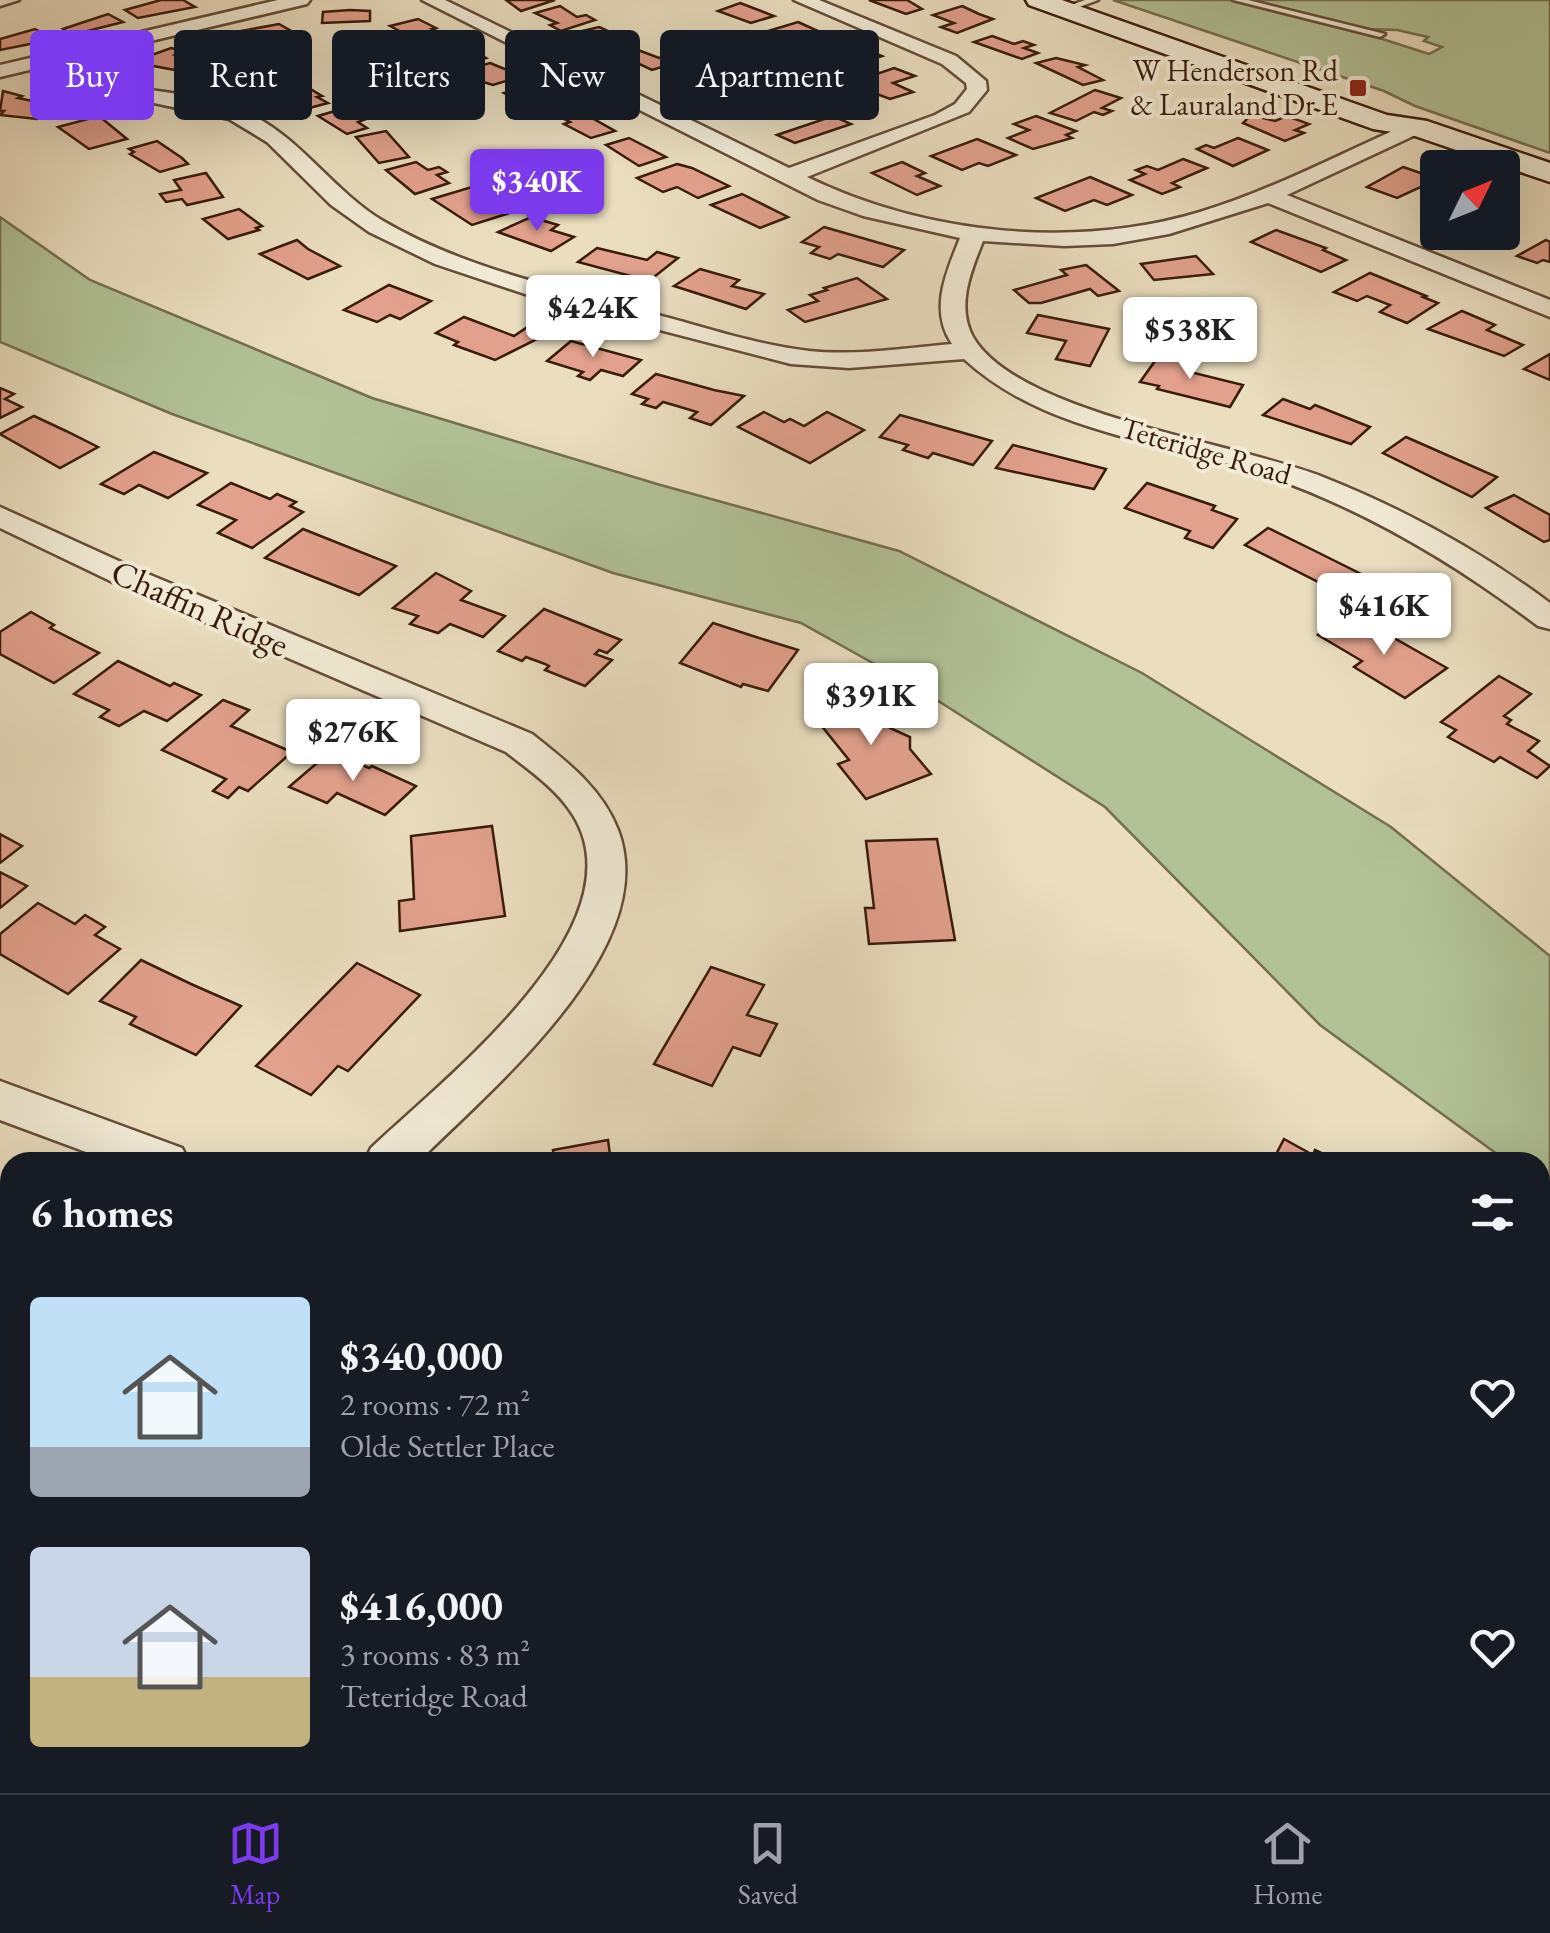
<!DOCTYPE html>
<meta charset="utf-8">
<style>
:root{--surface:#171b24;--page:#242831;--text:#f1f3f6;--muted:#9ea1a6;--line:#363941;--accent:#7c3aed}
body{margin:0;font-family:"EB Garamond",serif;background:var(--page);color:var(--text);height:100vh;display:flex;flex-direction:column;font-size:38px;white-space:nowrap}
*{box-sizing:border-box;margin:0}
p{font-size:32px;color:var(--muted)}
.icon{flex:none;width:55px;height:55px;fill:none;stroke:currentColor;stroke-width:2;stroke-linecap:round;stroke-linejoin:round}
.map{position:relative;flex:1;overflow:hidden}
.details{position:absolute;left:0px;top:1152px;width:1550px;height:642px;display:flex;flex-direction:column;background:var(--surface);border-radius:30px 30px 0 0;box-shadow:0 10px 40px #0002}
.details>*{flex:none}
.banner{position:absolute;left:30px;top:30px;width:1000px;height:90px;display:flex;gap:20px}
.needle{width:65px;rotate:47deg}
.fabs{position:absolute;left:1420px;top:150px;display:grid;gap:20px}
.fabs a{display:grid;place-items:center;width:100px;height:100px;border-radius:10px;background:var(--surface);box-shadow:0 10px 40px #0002;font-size:50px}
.price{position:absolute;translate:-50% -85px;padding:0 22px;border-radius:10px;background:#fff;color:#222;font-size:32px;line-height:65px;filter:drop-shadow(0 2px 5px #0008)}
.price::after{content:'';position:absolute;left:50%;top:60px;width:30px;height:22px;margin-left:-15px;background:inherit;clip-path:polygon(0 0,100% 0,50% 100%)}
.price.current{background:var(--accent);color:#fff}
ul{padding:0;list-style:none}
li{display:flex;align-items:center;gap:30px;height:250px;padding:0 30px}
li span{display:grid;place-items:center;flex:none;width:280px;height:200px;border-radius:10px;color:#555}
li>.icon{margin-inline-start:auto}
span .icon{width:120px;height:120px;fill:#fffc;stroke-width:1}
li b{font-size:42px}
h2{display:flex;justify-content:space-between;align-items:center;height:120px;padding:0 30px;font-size:42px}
.chip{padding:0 35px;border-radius:10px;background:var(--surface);box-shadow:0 10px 40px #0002;font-size:35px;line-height:90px}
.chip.current{background:var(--accent);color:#fff}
.tabs{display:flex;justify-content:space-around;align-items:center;height:140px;border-top:2px solid var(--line);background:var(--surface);font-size:28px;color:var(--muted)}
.tabs a{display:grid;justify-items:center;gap:5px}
.tabs .current{color:var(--accent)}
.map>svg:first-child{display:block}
.green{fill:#b1c296;stroke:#756e50;stroke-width:2.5}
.building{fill:#e2a18c;stroke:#391b0a;stroke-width:2.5}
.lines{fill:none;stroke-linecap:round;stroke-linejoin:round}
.service-casing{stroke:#654c37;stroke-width:5}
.minor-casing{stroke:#654c37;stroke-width:5}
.secondary-casing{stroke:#391b0a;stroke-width:5}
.service{fill:#f1ead5;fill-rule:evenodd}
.minor{fill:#f1ead5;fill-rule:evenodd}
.secondary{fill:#f1ead5;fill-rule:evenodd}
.poi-dot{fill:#8f2418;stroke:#f1ead5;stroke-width:4}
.labels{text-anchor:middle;stroke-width:8;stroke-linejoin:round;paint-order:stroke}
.far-poi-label{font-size:30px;fill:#391b0a;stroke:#f1ead5;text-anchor:end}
.far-street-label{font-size:30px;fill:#391b0a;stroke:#f1ead5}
.street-label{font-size:35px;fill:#391b0a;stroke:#f1ead5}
</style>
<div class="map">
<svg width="1550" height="1793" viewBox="0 0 1550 1793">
<rect width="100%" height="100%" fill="#eadebf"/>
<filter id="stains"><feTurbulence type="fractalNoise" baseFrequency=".002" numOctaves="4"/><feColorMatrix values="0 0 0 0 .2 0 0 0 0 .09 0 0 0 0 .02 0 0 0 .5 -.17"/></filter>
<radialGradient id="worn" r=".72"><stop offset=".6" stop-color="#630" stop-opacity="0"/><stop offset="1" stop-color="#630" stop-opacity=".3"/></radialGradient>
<g class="green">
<path d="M1113,0H1231L1348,28L1429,54L1442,47L1424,41L1428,37L1397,30L1366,29L1242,0H1550V153L1415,106L1384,91Z"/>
<path d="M0,217L90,280L372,398L657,484L899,551L1142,673L1391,827L1550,956V1194L1540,1186V1162H1508L1320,1025L1105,807L921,690L801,623L613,573L172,414L0,342Z"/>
</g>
<g class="building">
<path d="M161,0H183L195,7L138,18L125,10Z"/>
<path d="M506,0H555L521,11Z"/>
<path d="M869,0H907L922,9L906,14Z"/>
<path d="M740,3L774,16L751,23L718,11Z"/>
<path d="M560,6L577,17L586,15L595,20L561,31L550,25L557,23L535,13Z"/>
<path d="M962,6L979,14L993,19L957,33L941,27L954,23L933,15Z"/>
<path d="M350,10L370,11V21L322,23L323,12Z"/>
<path d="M108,14L123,22L72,35L63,29Z"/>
<path d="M418,19L436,28L432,29L442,34L418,41L390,26Z"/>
<path d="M798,22L827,35L807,42L788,34L779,37L765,32Z"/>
<path d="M279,24L293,32L239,43L225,34Z"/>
<path d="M599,27L623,38L637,40L607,49L578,32Z"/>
<path d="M35,29L55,39L0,50V39Z"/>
<path d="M992,36L1014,44L1023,41L1034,45L1024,48L1038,53L1022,59L974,42Z"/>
<path d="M459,40L478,50L474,51L486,58L462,64L430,48Z"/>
<path d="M850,42L862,48L882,56L850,66L841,62L848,60L827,50Z"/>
<path d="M171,48L184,51L175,55L202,62L180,71L132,62Z"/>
<path d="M638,50L659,58L668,55L681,61L652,70L620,55Z"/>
<path d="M1056,58L1085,65L1078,67L1103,80L1083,85L1036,63Z"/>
<path d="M490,63L522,76L493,85L454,73Z"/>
<path d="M241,64L281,78L256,87L213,74Z"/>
<path d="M894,68L915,76L893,83L913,92L890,99L861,88L850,91L839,87Z"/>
<path d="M690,73L720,87L696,94L670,78Z"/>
<path d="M297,81L322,96L317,97L328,103L302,110L267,90Z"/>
<path d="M529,85L550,96L573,105L546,114L531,105L521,108L510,102L518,100L504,93Z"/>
<path d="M750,89L782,103L797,108L777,115L745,104L730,109L712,100Z"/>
<path d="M1095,90L1121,98L1102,108L1112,111L1103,115L1094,112L1076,121L1050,113Z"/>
<path d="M3,91L22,96L18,98L61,107L37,119L0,115L4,111H0Z"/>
<path d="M345,108L369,118L358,122L367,128L347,134L318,116Z"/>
<path d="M581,110L592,118L615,131L591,138L564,124L570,122L560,117Z"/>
<path d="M1251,115L1275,121L1287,116L1309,124L1295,130L1304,133L1285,141L1243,123Z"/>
<path d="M99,116L127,139L89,149L58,127Z"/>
<path d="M833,116L851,124L795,143L777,135Z"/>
<path d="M1036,116L1076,131L1066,135L1072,138L1033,149L1008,138L1029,130L1014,124Z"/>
<path d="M386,131L409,157L379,163L356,137Z"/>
<path d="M629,138L666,157L639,166L606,145Z"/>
<path d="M1238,138L1268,150L1233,166L1197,149L1206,145L1214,148Z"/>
<path d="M977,139L1016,155L988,166L979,163L962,170L931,156Z"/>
<path d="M157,141L182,158L188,164L160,172L130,154L134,152L129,149Z"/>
<path d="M1183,159L1207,168L1172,183L1180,187L1162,194L1130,180L1145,174L1136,170L1147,166L1158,170Z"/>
<path d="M416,162L428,170L439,167L447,172L437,175L449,183L415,194L386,170Z"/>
<path d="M902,162L925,173L917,176L940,186L917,195L872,173Z"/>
<path d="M677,164L692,168L729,186L698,198L677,187L663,192L637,178Z"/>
<path d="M1403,167L1438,179V186L1427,184L1397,198L1367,187Z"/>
<path d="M206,173L223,197L187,205L182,199L166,202L160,194L181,190L174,180Z"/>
<path d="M1090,177L1132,195L1107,205L1094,200L1065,211L1036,198Z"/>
<path d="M475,186L483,191L473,194L486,203L497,199L516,211L472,225L432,199Z"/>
<path d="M742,194L788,217L760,228L711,205Z"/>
<path d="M239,209L262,226L256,228L259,230L228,239L203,219Z"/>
<path d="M531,217L558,225L551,230L574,237L551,251L498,232Z"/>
<path d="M824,227L904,250L883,267L838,254L830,259L811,253L819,247L802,242Z"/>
<path d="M1276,230L1326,248L1323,250L1346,260L1321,272L1251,242Z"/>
<path d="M1454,232H1493L1501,235L1485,244Z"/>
<path d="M297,240L308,249L340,266L308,279L260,254Z"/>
<path d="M1546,240L1550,242V262L1543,260L1537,263L1517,256Z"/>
<path d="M597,248L647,260L657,252L678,258L649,281L578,262Z"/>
<path d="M1196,256L1213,274L1154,280L1141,264Z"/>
<path d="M1086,265L1119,291L1098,296L1090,289L1041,303H1029L1014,290L1067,275L1061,270Z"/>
<path d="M700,269L739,280L732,286L764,294L746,309L674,286Z"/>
<path d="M1370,273L1426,296L1423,297L1438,303L1407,323L1380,312L1390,305L1367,296L1357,301L1334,292Z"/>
<path d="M857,278L887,299L805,322L788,310L818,301L810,295L827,290L824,288Z"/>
<path d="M389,285L431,301L400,319L390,315L377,322L344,310Z"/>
<path d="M1462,311L1495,325L1487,330L1523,345L1504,356L1428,329Z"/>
<path d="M1038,315L1109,329L1090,366L1056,359L1066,341L1027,333Z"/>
<path d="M464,317L514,336L532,324L553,331L495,360L454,345L458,342L436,333Z"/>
<path d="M571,341L641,360L623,376L601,370L590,380L578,376L583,372L547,361Z"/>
<path d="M1160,354L1196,363L1190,372L1243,385L1230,407L1157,389L1159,386L1140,382Z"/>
<path d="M1550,354V380L1524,369Z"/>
<path d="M656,374L714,390L744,396L711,425L690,418L697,412L677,406L663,402L656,408L642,404L648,399L632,394Z"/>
<path d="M0,388L14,394L5,399L22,407L0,418Z"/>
<path d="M1283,399L1310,409L1315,405L1370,427L1351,444L1263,415Z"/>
<path d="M764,412L784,422L790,419L804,426L827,412L864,430L810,463L738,427Z"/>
<path d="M900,415L992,441L973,465L933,453L928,458L903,450L908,445L880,437Z"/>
<path d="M34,416L66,431L98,447L60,468L0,434Z"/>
<path d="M1406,437L1497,477L1472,497L1383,453Z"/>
<path d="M1013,445L1106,469L1094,489L996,468Z"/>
<path d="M154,452L207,473L168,498L139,485L124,494L101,484Z"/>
<path d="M231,483L270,499L277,494L296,502L290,506L303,512L252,548L218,533L236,520L198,505Z"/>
<path d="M1147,483L1215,506L1212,510L1237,519L1213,548L1185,538L1190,531L1125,508Z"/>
<path d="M1514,495L1550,515V540L1544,542L1486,508Z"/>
<path d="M1268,528L1315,551L1363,575L1340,593L1245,545Z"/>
<path d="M303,529L396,566L359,595L265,558Z"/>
<path d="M436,573L471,591L461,600L505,616L483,637L450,624L438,633L410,624L418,616L393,608Z"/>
<path d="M544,609L621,640L607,653L599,650L595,654L612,660L585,686L545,670L549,666L545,664L526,657L522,661L498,651Z"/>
<path d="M31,612L54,625L50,628L99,653L54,683L0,654V632Z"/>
<path d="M1343,618L1370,634L1378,629L1447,668L1405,698L1354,667L1362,661L1318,635Z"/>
<path d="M713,623L756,637L798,650L768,691L743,684L741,687L680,663Z"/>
<path d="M118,661L170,686L174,683L201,695L167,721L144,711L119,726L100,717L109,710L74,694Z"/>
<path d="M1499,676L1531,694L1504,716L1511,720L1507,724L1539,741L1528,751L1550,766L1537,778L1500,757L1494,762L1448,737L1456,730L1441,722Z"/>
<path d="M863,696L890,728L910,737V749L931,774L866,799L838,764L849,760L812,714Z"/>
<path d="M223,700L249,710L231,726L292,752L248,791L239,787L228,798L213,791L226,779L162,750Z"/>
<path d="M331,751L369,768L372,766L416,786L385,815L337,793L327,803L289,787Z"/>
<path d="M492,826L505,916L400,931L399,901L414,899L411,836Z"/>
<path d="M0,834L22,846L0,863Z"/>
<path d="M937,839L955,940L869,944L865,908H874L866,841Z"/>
<path d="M0,872L27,886L0,908Z"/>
<path d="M38,903L75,924L85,915L105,927L95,935L120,949L68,994L0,954V934Z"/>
<path d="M141,960L191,984L241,1006L196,1055L130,1024L136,1017L100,1001Z"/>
<path d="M357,963L420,995L348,1071L338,1066L311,1095L256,1066Z"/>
<path d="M711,967L764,985L747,1015L777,1024L760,1056L733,1047L712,1086L654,1064Z"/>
<path d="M1284,1139L1313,1155L1315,1150L1340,1162H1272Z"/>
<path d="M608,1140L611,1162H554L553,1150Z"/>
<path d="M0,1237L10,1241V1285L0,1297Z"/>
<path d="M1540,1382L1550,1395V1497L1540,1502Z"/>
<path d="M349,1785H455L446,1793H354Z"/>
<path d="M857,1785H1028L1031,1793H848Z"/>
<path d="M1134,1785H1337V1786L1328,1793H1139Z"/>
</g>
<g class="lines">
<g class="service-casing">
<g id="service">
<path d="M0,0H19L0,6Z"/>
<path d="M1085,0H1098L1066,12L1058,10Z"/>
<path d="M1233,0H1248L1385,34L1380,37Z"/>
</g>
</g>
<g class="minor-casing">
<g id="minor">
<path d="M278,0H310L307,4L58,63C116,97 188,85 248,113C301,138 333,191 383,221C465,269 563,289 654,314C705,327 756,345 809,351C856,356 905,348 952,344C929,310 946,273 960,238L863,216L818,200L422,0H445L789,168L935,115L955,104L967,89L966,83L942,64L794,0H819L956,56L986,81L987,90L969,112L807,177C925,234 1073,250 1200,212C1272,190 1340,154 1410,123H1424L1428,127L1424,131L1287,195L1550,300V317L1268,203L1169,234L1113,244L1064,246L983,241C971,271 956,306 973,337C1019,415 1238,443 1323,477C1404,509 1480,551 1550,603V629L1538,626C1453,562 1361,507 1259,473C1158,440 1045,433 964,359L849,368L791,364L540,299L435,264L369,232L331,205L267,142L229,119L79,87L38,68L0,77V65Z"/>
<path d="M0,507L143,572L532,734C566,761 602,788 618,830C663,948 491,1089 418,1162H364L371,1148C440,1082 643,927 573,815C557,789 530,771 506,752L121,586L0,528Z"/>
<path d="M0,1081L182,1148L189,1162H113L0,1120Z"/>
<path d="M628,1785H690L692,1793H630Z"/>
</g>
</g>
<g class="secondary-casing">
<path id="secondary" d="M1026,0H1062L1387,115L1427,121L1550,163V182L1412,135L1373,129L1029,5Z"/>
</g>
<use href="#service" class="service"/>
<use href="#minor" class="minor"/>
<use href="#secondary" class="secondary"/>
</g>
<rect class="poi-dot" x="1348" y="78" width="20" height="20" rx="5"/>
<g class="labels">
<g class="far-poi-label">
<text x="1338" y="81">W Henderson Rd<tspan x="1338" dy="34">&amp; Lauraland Dr E</tspan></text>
</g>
<g class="far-street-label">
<text transform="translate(1206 451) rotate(16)" y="10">Teteridge Road</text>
</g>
<g class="street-label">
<text transform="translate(200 608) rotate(24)" y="12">Chaffin Ridge</text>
</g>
</g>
<rect width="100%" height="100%" filter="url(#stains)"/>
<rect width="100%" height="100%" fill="url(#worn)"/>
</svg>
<div class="fabs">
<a><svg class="needle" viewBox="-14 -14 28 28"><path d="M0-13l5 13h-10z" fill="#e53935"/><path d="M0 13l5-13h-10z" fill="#9ea1a6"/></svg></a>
</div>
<b class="price current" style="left:537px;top:234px">$340K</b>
<b class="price" style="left:593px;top:360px">$424K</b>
<b class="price" style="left:1190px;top:382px">$538K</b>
<b class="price" style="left:1384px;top:658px">$416K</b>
<b class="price" style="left:871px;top:748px">$391K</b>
<b class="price" style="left:353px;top:784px">$276K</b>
<div class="banner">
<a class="chip current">Buy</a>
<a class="chip">Rent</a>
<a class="chip">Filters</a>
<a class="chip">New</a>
<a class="chip">Apartment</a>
</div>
<section class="details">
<h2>6 homes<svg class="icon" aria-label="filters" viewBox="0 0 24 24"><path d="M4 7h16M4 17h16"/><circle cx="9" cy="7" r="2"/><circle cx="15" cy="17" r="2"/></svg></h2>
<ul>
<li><span style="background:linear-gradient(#bfe0f5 75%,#9aa5b1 0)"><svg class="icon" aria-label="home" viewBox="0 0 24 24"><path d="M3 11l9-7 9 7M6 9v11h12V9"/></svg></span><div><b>$340,000</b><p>2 rooms · 72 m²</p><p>Olde Settler Place</p></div><svg class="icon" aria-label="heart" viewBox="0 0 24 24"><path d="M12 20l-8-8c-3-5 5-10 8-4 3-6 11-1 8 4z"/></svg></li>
<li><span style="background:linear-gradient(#c9d6e8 65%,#c2b280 0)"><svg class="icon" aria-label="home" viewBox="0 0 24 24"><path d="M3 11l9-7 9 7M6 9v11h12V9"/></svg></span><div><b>$416,000</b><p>3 rooms · 83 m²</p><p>Teteridge Road</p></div><svg class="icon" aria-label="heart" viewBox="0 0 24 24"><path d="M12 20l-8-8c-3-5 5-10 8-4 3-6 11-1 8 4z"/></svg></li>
</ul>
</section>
</div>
<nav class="tabs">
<a class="current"><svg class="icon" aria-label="map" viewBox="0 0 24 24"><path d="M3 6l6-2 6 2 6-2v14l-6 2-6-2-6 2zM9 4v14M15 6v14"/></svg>Map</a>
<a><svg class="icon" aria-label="saved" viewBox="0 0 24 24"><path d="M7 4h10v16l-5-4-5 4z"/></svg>Saved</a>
<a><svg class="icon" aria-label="home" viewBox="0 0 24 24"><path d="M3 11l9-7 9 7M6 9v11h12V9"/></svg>Home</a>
</nav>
